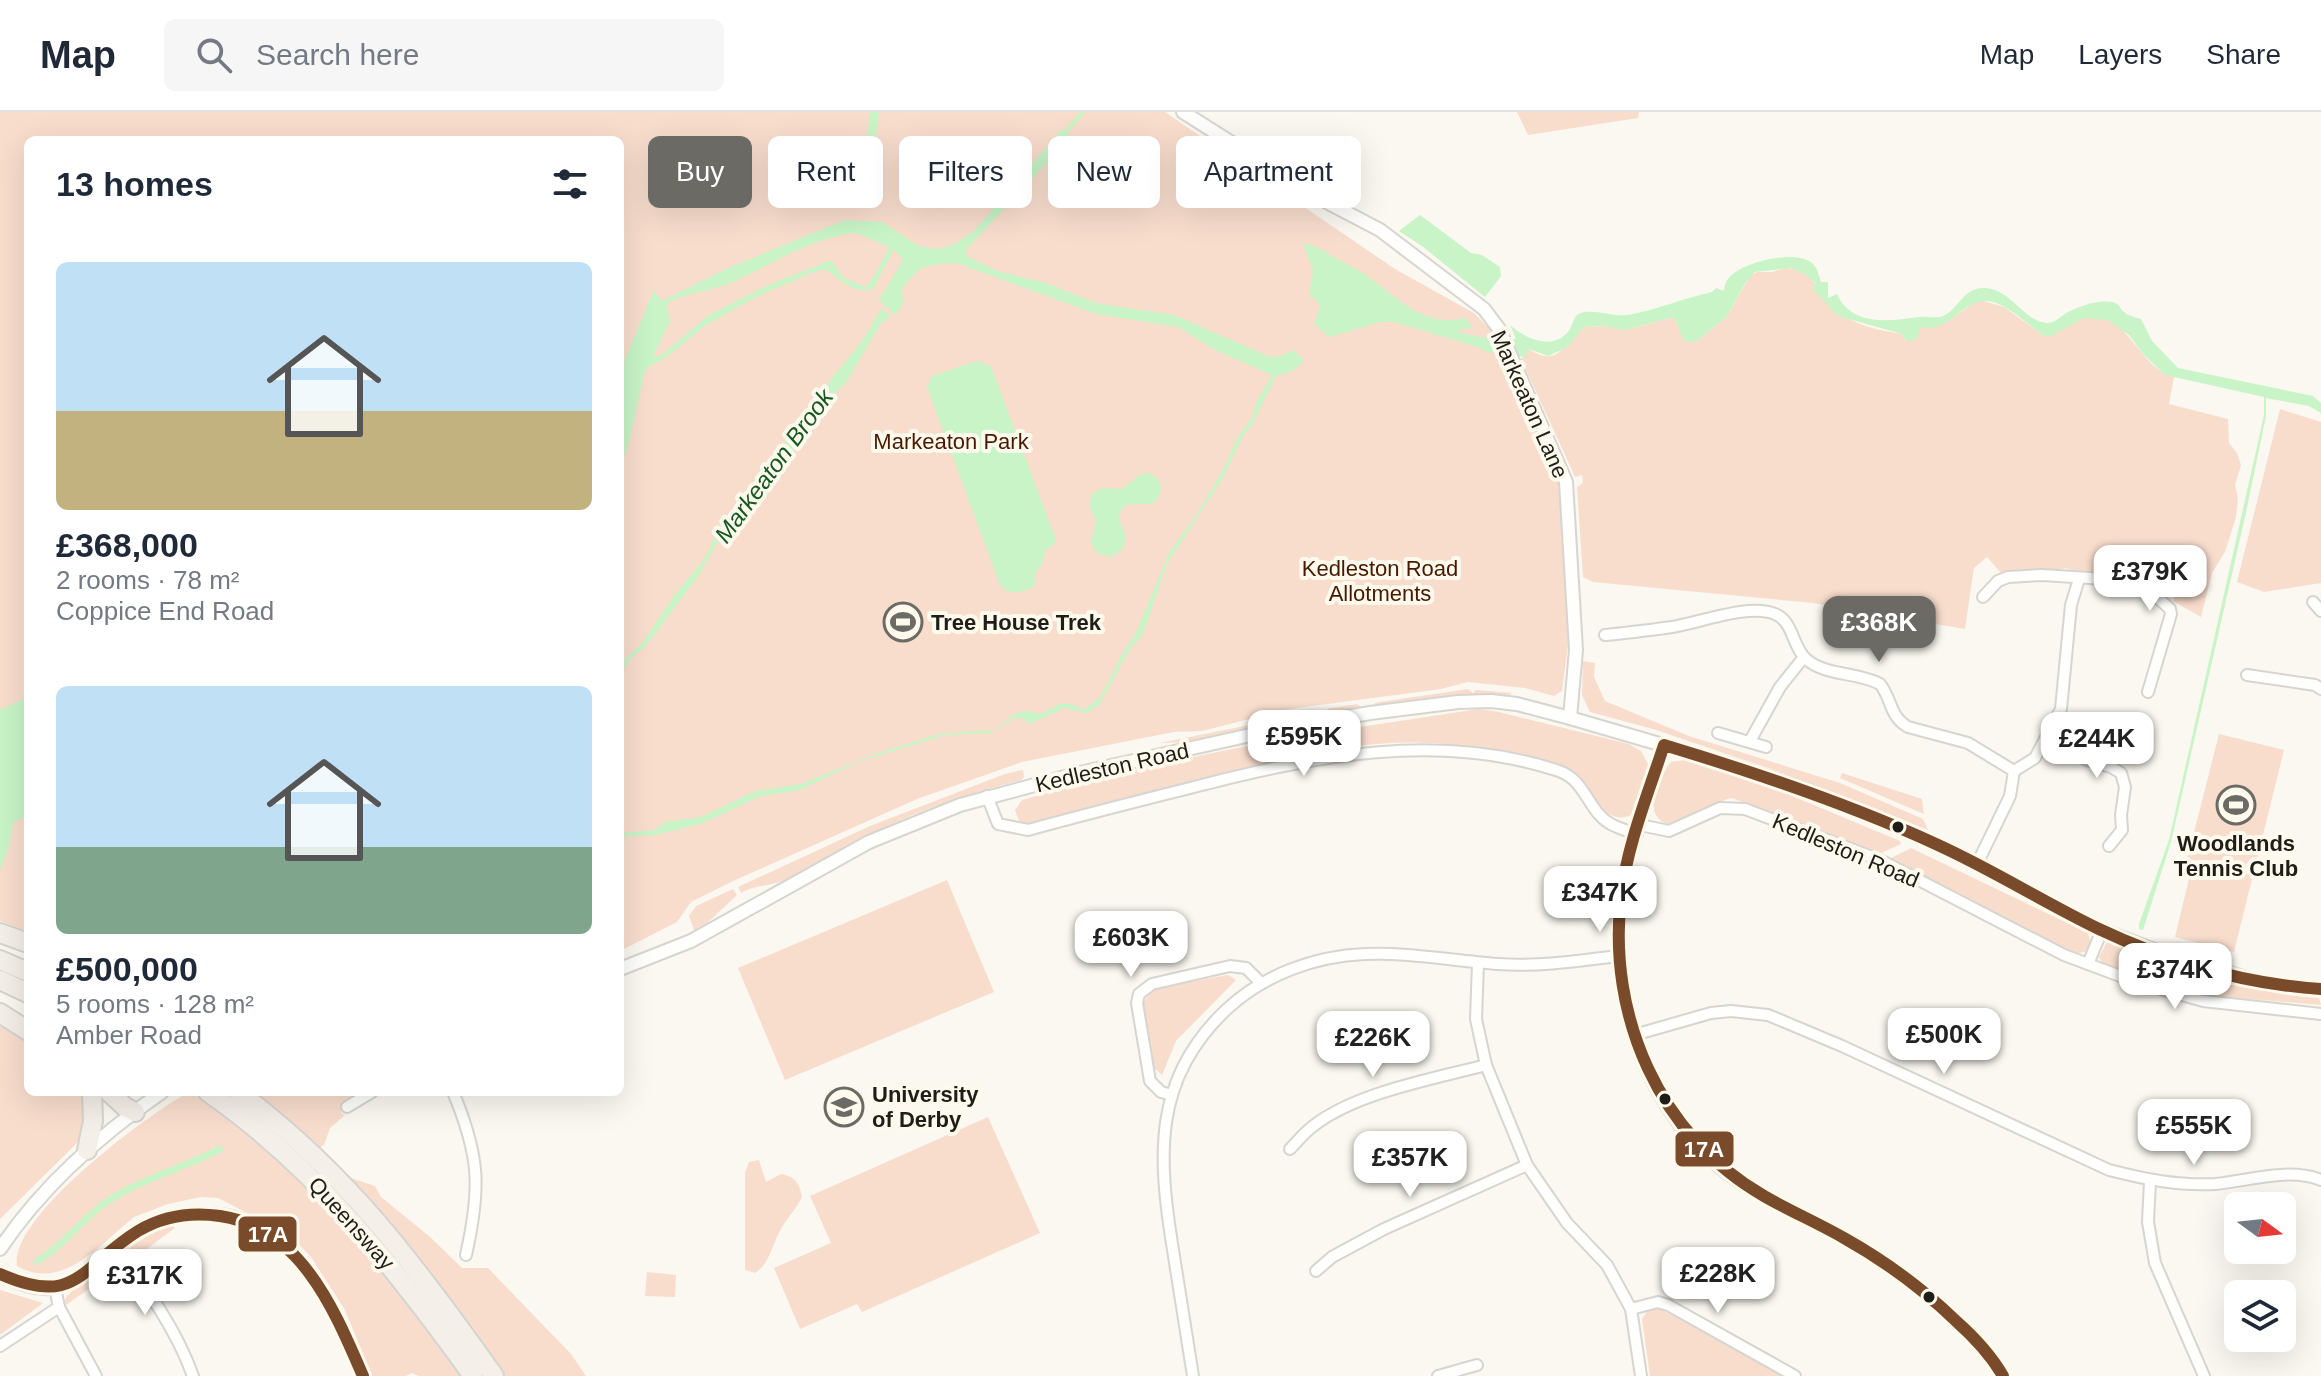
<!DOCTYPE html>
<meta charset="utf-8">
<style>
:root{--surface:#fff;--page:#f6f6f7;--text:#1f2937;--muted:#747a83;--line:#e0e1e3;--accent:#6b6a64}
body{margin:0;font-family:Arial,sans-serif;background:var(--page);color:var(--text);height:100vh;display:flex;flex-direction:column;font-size:30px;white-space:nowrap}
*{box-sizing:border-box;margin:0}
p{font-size:26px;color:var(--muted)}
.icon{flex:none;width:44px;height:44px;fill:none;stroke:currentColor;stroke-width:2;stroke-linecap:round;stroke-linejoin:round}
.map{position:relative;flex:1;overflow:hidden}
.drawer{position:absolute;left:24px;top:24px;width:600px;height:960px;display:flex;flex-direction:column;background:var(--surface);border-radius:12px;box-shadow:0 8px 32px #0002}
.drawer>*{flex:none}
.guide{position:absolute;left:648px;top:24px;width:760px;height:72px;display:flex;gap:16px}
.needle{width:52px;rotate:105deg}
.controls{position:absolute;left:2224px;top:1080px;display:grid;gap:16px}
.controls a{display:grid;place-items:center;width:72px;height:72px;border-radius:12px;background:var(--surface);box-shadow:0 8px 32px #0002;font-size:40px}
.price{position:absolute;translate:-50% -68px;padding:0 18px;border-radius:16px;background:#fff;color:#222;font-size:26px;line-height:52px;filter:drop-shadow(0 2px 4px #0008)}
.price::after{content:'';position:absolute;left:50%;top:48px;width:24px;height:18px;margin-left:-12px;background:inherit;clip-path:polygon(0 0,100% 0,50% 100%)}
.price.selected{background:var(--accent);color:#fff}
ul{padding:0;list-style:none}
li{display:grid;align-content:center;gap:16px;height:424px;padding:0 32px}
li span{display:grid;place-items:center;height:248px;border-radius:12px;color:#555}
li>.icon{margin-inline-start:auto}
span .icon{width:144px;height:144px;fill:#fffc;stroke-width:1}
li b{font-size:34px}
h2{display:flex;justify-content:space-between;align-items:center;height:96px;padding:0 32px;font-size:34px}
.tag{padding:0 28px;border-radius:12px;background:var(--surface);box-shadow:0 8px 32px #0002;font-size:28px;line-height:72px}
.tag.selected{background:var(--accent);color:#fff}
header{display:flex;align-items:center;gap:48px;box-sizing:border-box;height:112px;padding:0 40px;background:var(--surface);border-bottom:2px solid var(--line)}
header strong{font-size:38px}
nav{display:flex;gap:44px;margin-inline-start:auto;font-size:28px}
.search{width:560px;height:72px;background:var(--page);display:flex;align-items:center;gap:20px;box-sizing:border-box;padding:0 28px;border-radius:12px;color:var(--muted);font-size:30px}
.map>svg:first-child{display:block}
.green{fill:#f8ddcd}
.water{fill:#c8f4c7;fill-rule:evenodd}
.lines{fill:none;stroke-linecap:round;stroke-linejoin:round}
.stream{stroke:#c8f4c7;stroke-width:4}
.minor-casing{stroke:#d7d5d0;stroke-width:14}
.tertiary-casing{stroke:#d7d5d0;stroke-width:16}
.trunk-casing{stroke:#d5d4d0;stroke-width:22}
.minor{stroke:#fefefd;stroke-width:10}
.tertiary{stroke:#fefefd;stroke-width:12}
.trunk{stroke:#f4efe8;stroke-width:18}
.bus-1-casing{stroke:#fdfaed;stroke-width:18}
.bus-1{stroke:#7a4b2a;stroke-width:12}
.bus-dot{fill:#1e1d18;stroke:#fdfaed;stroke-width:3}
.labels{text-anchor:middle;stroke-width:8;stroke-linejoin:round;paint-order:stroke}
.street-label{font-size:22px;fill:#1e1d18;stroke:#fdfaed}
.park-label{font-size:22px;fill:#481900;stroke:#fdfaed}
.poi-label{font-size:22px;font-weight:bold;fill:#1e1d18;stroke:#fdfaed;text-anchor:start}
.water-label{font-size:24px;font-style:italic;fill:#175821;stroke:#fdfaed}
.line-badge{stroke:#fdfaed;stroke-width:3}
.badge-label{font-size:22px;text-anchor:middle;font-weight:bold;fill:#fff}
</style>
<header>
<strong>Map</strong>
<div class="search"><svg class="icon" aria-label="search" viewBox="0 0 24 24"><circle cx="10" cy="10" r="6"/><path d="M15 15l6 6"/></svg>Search here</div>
<nav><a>Map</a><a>Layers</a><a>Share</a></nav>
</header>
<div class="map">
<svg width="2321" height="1264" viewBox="0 0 2321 1264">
<rect width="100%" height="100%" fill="#faf8f0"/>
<g class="green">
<path d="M0,0H1165L1395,157L1474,201L1492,219L1556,361L1563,393L1568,533L1562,579L1554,584L1525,576L1468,570L1441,577L1289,597L1202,619L1174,620L1022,650L917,687L729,771L691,790L677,810L620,839V28H28V820L0,809Z"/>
<path d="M1517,0H1639L1638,6L1528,23Z"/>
<path d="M1785,156C1798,156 1807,162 1816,172L1812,175C1837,207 1863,216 1902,222L1906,229L1921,215C1944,219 1961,197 1980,188L2004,195L2044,224C2058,220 2071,209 2084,206C2129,197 2138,257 2174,265L2169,292L2228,307L2229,331L2237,341L2241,353L2235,373L2238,386L2236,405L2225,440L2212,461L2201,505L2173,489L2182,472L2167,463L2156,472L2136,464L2112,466L2064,456L2061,461L2041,457L2000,460L1987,445L1974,456L1965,517L1813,491L1593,470L1583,465L1577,375L1583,371L1582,363L1575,365L1521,247L1529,237C1560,258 1565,228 1584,215L1604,214L1625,218L1674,205L1684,228L1696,230L1727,204L1750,164L1757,160H1772Z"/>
<path d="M2280,297L2321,310V471L2264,480L2237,470Z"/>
<path d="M1583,549L1595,551L1594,565L1605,589L1689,624L1840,671L1923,707L1928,718L1771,657L1653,617L1590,600L1582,583Z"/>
<path d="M1468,577L1473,581L1476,578L1513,581L1510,582L1512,586L1455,584L1377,594L1374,591Z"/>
<path d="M1357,592L1361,595L1189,630L1160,631L1324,598L1328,600V597Z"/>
<path d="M1479,597L1499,600L1629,632L1641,639L1649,654L1639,698C1603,725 1593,671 1565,657C1541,645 1462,633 1434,631C1343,626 1251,654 1164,677C1119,689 1072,698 1028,714L1019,709L1015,698L1022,688L1119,660L1287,626Z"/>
<path d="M2219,622L2284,638L2234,840L2175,825L2193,750L2187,748Z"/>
<path d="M1685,648L1752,667L1900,729L1901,732L1879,742L1732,686C1712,689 1676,725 1659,707C1654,702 1653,696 1654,690C1657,676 1662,660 1671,650Z"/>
<path d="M1023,658L1024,665L1021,668C970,681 922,697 875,720C845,734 818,752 788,767C773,774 754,773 741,781L738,775L870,714L1005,662Z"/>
<path d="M1842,661L1922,687L1924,702L1840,666Z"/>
<path d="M1911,736L2088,821L2091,832L2088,839L2075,842L1889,747Z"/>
<path d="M947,768L994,880L785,968L738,856Z"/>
<path d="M733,777L737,783L706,812L694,818L689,804L696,794Z"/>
<path d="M2107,830C2177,851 2244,881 2319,886L2321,893L2226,885L2196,880L2130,863L2103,853L2099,845Z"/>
<path d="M1228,863L1236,868L1176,929L1162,963L1151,953L1142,893L1149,882L1157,876Z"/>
<path d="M0,909L28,927V980H87L83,1022L74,1034L0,1107Z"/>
<path d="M189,980C204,986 219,1001 233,1011C325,1079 397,1170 461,1264H419L412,1261L406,1264H372L345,1198L311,1145L290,1123L218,1086L201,1085L168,1092L134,1105C100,1132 63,1180 17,1154C9,1105 148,1002 189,980Z"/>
<path d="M254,980H358L341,993V1001L345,1003L330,1016L324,1033L319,1036Z"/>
<path d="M988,1005L1040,1121L862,1200L857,1192L800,1217L774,1156L831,1131L810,1084Z"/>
<path d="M759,1048L766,1070L781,1062C796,1065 799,1070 802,1085C796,1097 787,1106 781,1117C772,1132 770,1152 755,1161L745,1158V1061L749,1050Z"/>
<path d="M348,1065L375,1074L381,1085L429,1124L462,1156H488L571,1242L586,1264H503L431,1163Z"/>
<path d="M172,1112L175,1116L133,1147L128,1143C132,1124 155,1117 172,1112Z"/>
<path d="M112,1152L120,1155L66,1193L65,1188C70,1176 100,1161 112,1152Z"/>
<path d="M647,1160L676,1163L675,1185L645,1184Z"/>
<path d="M0,1178L43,1191L0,1223Z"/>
<path d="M1657,1196L1697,1214L1788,1264H1650L1642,1207L1648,1198Z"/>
</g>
<g class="water">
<path d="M870,0H879L869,78L861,76L862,66Z"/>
<path d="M1062,17L1071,25L966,138V144L998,159L1046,171L1096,191L1174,203L1268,244L1279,245L1293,238L1305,249L1292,259L1276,264L1252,313L1242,326L1223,366L1167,452L1143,522L1129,539L1099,593L1086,601L1065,596L1029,612L1022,606H1015L991,621L945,623L860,649L800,678L758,685L704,711L656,723L620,725V721L655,718L665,710L701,705L755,679L801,672L875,642L932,624L945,621L995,618L1016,601L1026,599L1040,602C1059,593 1064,586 1084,598L1101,584L1123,540L1135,523L1170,439L1197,402L1222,360L1237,326L1252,306L1256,291L1272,263L1215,238L1178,215L1096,202L957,151C927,152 917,154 901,179L904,191L895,203L879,188L903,148L894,137L873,177C852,181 843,170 827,158L816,159L754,186L706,213L664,247L648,255L644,262L629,330L620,356V259L654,178L662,189L728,156L845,108L882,110L917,133L929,136L939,137L953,133L974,119ZM856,121L889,135L876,161L866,175L844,166L831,148L766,174L709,203L660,244L653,245L670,209L666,192C689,179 707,181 730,171C771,154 810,125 856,121Z"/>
<path d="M1420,103L1471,141L1482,143L1500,155L1501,164L1485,185L1422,134L1399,119Z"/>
<path d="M1303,132C1314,132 1322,138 1332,144C1344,151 1358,157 1370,166C1398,187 1426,216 1464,206L1474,215L1456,218L1471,225L1516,227L1510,213C1525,227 1555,240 1570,217C1575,208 1573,202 1585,200C1600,198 1613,205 1628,203C1656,198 1684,186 1712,180L1716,176L1724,179C1725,175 1725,170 1728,167C1740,150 1798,136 1813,152C1818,157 1819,164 1821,170H1828V186L1837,182C1852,215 1889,209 1919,205C1926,204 1936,207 1943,204C1959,197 1963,176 1983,176C2009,175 2024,209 2046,211C2055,212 2060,204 2068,200C2080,194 2101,186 2115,191C2123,195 2117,194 2124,200C2128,204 2135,205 2141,207L2152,229L2178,256L2313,284L2321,291V301L2309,294L2266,286V304L2245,405L2171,730L2143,818L2139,817V812L2169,728L2264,303V285L2165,263L2144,243L2129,223L2107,208L2084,206L2051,224H2044C2029,214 2013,197 1996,191C1965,179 1952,223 1921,215L1917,227L1907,230L1902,222L1838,204L1812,176L1816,171L1803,161L1791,156L1755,160L1746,170L1727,204L1696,230L1684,229L1674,205L1625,218L1603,214L1584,215L1566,236L1548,244L1529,237L1525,245L1487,240L1478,235L1394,210H1381L1329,225L1314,212L1320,195L1316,187L1309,184L1313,158Z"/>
<path d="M882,196L890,204L880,213L847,269L818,300L804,326L774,362L766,353L799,315L831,267L862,229Z"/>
<path d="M977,249L991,254L1056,428L1054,433L1045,438L1042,453L1036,459L1034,475C1021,480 1010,485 1000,473L927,275L932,264Z"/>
<path d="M1141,362L1149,361L1158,367C1164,377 1161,386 1151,392C1137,394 1122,386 1119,406L1126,425L1123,437L1111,445L1097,441L1091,430L1096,409L1089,393L1092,382L1102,376L1122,377Z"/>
<path d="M764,363L770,368L720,426L697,466L645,535L631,546L620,562V552L642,531L677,480L702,450L715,425Z"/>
<path d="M28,585V704L13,710L9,734L0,758V598Z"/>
<path d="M220,1033L224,1039C187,1058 146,1069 111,1091C85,1107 60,1144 35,1153L33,1148C61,1132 80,1103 108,1085C142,1063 184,1052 220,1033Z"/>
</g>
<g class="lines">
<g class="stream">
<path d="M1064,22L1083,0"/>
<path d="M1459,223L1478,226"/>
</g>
<g class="minor-casing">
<g id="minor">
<path d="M1983,485L1998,469L2008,465L2042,463L2121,468L2146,475L2170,497L2171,502L2148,580"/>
<path d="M2313,490L2321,499"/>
<path d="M1605,523C1627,521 1650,518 1672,515C1699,511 1749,491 1775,502C1793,509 1792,533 1805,546C1823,564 1858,560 1880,572C1892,587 1889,604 1908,615L1968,631L2014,659L2010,684L1977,752"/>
<path d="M2247,563L2315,573L2321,577"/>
<path d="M1718,621L1766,635"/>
<path d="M2046,627L2087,648L2111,655L2121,661L2125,675L2121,703L2122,718L2109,734"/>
<path d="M1750,629L1780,575L1804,545"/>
<path d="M2014,659L2035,646L2061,597L2071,493L2079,467"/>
<path d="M987,684L998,712L1028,718C1083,703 1138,689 1194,675C1314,644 1438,619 1559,659C1585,668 1588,698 1609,711C1617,716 1628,719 1637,722"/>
<path d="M1640,713L1669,719L1720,696L1745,697L1880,748L2064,843L2136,870L2203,889L2321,902"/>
<path d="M1478,851L1476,907L1486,953L1527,1053L1567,1111L1607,1153L1631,1197L1641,1264"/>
<path d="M2088,852L2102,818"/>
<path d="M1634,923L1711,901L1731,899L1768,903L1842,934L2109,1058C2144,1067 2178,1074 2215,1072C2249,1069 2288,1055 2321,1068"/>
<path d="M453,980C480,1044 481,1076 466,1143"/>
<path d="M1172,983L1161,980L1150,969L1137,891L1139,882L1152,872L1230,854L1246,856L1261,871"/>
<path d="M347,995L372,980"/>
<path d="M1290,1037C1297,1030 1304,1021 1312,1015C1354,981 1433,967 1486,953"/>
<path d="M2150,1069L2148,1110L2155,1151L2204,1264"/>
<path d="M116,1137C147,1176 176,1217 193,1264"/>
<path d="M1316,1159L1332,1145L1384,1117L1527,1053"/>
<path d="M55,1176L59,1195L96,1264"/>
<path d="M1631,1197L1658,1190L1668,1193L1795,1264"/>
<path d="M0,1234L59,1195"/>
<path d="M1193,1264C1186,1222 1180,1180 1173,1138C1158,1045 1152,967 1227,897C1264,863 1314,844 1365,842C1410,840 1453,849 1498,852C1538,855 1578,849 1618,844"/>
<path d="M1438,1264L1477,1253"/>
</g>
</g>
<g class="tertiary-casing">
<g id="tertiary">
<path d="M1183,0L1317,85L1380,118L1484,197L1499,217L1566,370L1576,538L1570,606"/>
<path d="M1664,633C1649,682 1628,735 1621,785C1606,899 1658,1030 1764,1084C1840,1123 1900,1151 1961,1213C1976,1228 1993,1245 2003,1264"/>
<path d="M620,857L691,829L869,730L960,693L1080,661L1273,618L1370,601L1458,590L1491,589L1517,592L1570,606L1735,654L1806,678L1939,733L2102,818L2167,843L2267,872L2321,877"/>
<path d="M0,1137C42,1074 100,1023 162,980"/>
<path d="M0,1162C72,1201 84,1151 138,1119C160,1106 182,1101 208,1102C296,1104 333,1195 363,1264"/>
</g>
</g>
<g class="trunk-casing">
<g id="trunk">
<path d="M0,821L28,831"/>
<path d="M0,848L28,860"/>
<path d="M0,868L28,881"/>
<path d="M0,901L28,919"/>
<path d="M109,980L125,995L135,1000"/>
<path d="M208,980C317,1056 396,1157 473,1264"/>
<path d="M238,980C347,1061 416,1154 494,1264"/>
<path d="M87,1038L93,1009L92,980"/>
</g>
</g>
<use href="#minor" class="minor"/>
<use href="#tertiary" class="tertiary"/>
<use href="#trunk" class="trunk"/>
<g class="bus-1-casing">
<g id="bus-1">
<path d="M0,1162C77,1196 80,1155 138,1119C163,1104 192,1100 220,1104C301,1116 334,1197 363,1264"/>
<path d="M2003,1264C1991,1243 1974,1225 1956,1209C1922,1176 1885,1149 1844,1126C1818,1111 1790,1099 1764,1084C1659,1024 1607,903 1621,785C1627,733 1648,682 1664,633C1757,661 1849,692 1938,733C1993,758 2045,791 2099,817C2169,850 2244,872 2321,877"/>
</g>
</g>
<use href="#bus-1" class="bus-1"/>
</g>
<defs>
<g id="stadium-ring" transform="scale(2)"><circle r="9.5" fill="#fdfaed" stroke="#6b6a64" stroke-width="1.5"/><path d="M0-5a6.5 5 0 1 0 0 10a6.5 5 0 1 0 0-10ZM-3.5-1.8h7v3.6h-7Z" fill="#6b6a64"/></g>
<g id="university-ring" transform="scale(2)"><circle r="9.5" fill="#fdfaed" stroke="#6b6a64" stroke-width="1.5"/><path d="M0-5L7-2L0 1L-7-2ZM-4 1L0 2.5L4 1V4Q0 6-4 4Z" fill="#6b6a64"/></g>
</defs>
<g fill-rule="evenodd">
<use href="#stadium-ring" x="903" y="510"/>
<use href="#stadium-ring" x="2236" y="693"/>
<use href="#university-ring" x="844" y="995"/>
</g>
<g class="bus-dot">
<circle cx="1898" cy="715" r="7"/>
<circle cx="1665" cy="987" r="7"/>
<circle cx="1929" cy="1185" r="7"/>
</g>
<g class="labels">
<g class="street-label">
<text transform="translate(1530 292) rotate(66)" y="8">Markeaton Lane</text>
<text transform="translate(1112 655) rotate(-13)" y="8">Kedleston Road</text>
<text transform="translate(1846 738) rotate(23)" y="8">Kedleston Road</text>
<text transform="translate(352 1111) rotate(48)" y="8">Queensway</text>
</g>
<g class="park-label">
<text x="951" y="337">Markeaton Park</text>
<text x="1380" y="464">Kedleston Road<tspan x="1380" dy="25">Allotments</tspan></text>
</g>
<g class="poi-label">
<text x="931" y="518">Tree House Trek</text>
<text x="2236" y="739" text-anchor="middle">Woodlands<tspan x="2236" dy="25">Tennis Club</tspan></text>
<text x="872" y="990">University<tspan x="872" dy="25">of Derby</tspan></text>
</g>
<g class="water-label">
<text transform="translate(774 354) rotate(-54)" y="8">Markeaton Brook</text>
</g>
</g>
<g class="line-badge">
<rect x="1674" y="1018" width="61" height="38" rx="8" fill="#7a4b2a"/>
<rect x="237" y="1103" width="61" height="38" rx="8" fill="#7a4b2a"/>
</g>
<g class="badge-label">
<text x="1704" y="1045">17A</text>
<text x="268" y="1130">17A</text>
</g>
</svg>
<div class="controls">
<a><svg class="needle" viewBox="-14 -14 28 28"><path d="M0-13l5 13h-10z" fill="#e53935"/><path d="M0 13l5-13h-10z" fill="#747a83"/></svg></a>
<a><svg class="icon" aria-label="layers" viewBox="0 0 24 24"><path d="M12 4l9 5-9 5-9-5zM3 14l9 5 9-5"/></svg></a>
</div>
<b class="price" style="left:2150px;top:501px">£379K</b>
<b class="price selected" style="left:1879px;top:552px">£368K</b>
<b class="price" style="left:1304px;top:666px">£595K</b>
<b class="price" style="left:2097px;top:668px">£244K</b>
<b class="price" style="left:1600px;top:822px">£347K</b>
<b class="price" style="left:1131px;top:867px">£603K</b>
<b class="price" style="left:2175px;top:899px">£374K</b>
<b class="price" style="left:1944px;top:964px">£500K</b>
<b class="price" style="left:1373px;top:967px">£226K</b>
<b class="price" style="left:2194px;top:1055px">£555K</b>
<b class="price" style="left:1410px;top:1087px">£357K</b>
<b class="price" style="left:1718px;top:1203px">£228K</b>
<b class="price" style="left:145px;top:1205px">£317K</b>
<div class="guide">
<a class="tag selected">Buy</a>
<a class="tag">Rent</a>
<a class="tag">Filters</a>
<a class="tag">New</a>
<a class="tag">Apartment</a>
</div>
<section class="drawer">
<h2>13 homes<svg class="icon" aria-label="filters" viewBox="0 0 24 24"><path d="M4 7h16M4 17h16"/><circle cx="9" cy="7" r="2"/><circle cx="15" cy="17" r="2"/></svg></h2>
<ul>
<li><span style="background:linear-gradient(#bfe0f5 60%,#c2b280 0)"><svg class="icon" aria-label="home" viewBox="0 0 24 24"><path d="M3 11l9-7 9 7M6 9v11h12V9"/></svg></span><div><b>£368,000</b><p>2 rooms · 78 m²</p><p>Coppice End Road</p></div></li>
<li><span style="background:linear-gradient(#bfe0f5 65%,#7fa58c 0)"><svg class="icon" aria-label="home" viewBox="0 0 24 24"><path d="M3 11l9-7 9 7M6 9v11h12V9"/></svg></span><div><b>£500,000</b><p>5 rooms · 128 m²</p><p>Amber Road</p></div></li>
</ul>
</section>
</div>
